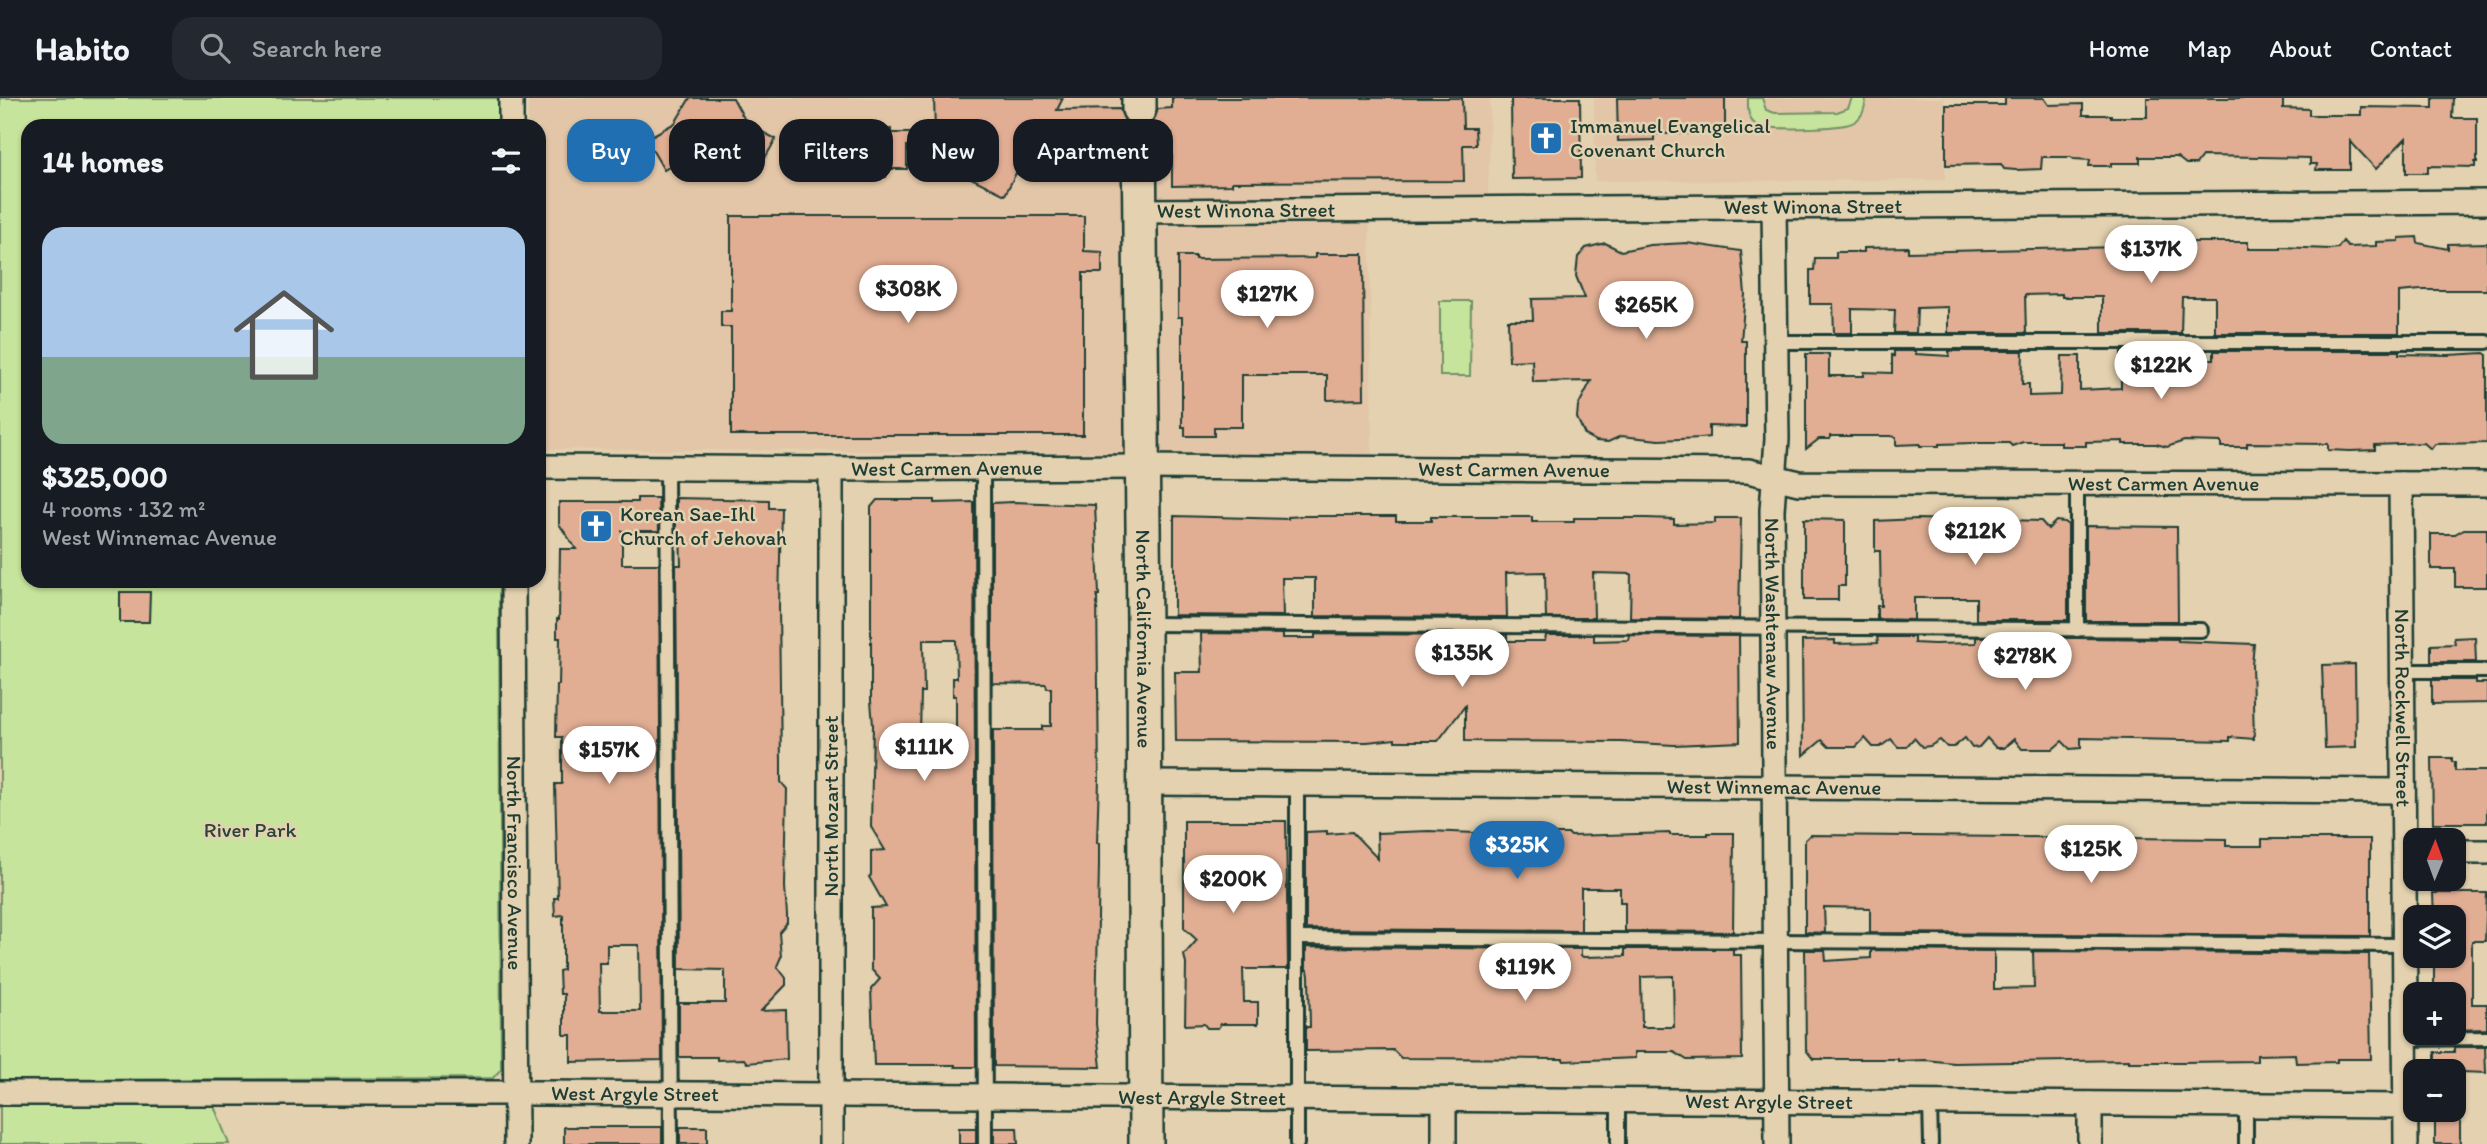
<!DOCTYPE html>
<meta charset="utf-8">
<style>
:root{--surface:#171b24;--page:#242831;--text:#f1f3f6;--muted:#9ea1a6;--line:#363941;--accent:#1f6fb2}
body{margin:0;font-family:Itim,sans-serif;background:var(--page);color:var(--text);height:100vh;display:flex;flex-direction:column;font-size:26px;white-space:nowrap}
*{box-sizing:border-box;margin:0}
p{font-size:23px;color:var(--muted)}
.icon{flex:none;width:38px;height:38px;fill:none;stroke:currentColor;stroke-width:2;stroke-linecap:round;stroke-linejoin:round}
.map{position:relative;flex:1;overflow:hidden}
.side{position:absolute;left:21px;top:21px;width:525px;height:469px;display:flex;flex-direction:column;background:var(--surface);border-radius:21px;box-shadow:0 2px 5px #0004}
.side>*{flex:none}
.guide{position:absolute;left:567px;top:21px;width:665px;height:63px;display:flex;gap:14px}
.needle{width:46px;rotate:1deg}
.controls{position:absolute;left:2403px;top:730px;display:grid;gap:14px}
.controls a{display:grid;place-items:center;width:63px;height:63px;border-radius:14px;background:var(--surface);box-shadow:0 2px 5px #0004;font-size:35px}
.price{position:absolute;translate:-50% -60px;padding:0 16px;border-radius:24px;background:#fff;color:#222;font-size:23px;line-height:46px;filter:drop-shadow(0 2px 4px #0008)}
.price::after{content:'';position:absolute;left:50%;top:42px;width:21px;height:16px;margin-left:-10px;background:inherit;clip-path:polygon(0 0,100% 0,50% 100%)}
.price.active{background:var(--accent);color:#fff}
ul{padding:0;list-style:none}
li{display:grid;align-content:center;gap:14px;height:371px;padding:0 21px}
li span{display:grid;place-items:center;height:217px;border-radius:21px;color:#555}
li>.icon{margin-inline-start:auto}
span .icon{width:126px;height:126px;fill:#fffc;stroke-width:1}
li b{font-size:30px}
h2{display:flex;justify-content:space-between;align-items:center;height:84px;padding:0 21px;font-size:30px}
.pill{padding:0 24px;border-radius:21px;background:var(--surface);box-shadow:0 2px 5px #0004;font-size:24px;line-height:63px}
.pill.active{background:var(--accent);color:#fff}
header{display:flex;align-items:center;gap:42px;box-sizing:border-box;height:98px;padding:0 35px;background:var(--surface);border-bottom:2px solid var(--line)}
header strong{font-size:33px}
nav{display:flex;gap:38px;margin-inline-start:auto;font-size:24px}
.search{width:490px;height:63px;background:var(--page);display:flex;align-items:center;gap:18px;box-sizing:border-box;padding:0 24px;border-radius:21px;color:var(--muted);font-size:26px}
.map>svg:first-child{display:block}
.built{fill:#e2c6a7}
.green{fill:#c6e49c;stroke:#729068;stroke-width:2}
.building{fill:#e1ae93;stroke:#1f3d34;stroke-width:2;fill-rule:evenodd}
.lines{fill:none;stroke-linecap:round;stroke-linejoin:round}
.lane-casing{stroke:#1f3d34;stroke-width:18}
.street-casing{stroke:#1f3d34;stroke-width:28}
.secondary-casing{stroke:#1f3d34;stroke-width:38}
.lane{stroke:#e3d1af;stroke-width:12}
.street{stroke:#e3d1af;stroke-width:23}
.secondary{stroke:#e3d1af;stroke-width:33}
.labels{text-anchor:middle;stroke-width:5;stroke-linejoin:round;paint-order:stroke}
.poi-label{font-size:21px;fill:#1f3d34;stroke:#e3d1af;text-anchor:start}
.street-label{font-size:21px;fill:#1f3d34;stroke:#e3d1af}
.park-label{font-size:21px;fill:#274539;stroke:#e3d1af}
</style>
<header>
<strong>Habito</strong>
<div class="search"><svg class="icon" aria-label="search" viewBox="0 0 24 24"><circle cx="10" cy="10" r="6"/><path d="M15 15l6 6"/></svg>Search here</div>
<nav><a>Home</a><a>Map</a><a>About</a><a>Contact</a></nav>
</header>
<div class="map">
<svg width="2487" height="1046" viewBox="0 0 2487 1046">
<rect width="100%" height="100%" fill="#e3d1af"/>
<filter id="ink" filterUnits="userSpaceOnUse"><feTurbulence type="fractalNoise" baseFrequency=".0143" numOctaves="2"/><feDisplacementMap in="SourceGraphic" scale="14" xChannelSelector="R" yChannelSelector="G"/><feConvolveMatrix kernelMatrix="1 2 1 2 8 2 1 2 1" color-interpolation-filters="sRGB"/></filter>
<g filter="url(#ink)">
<g class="built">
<path d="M528,0H1490L1488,99L1369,100L1372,356L539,351V28H528Z"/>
<path d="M1594,0H1944L1945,82L1595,83Z"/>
</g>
<g class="green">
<path d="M0,0H499V28H28V483H499L501,971L493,980L0,982Z"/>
<path d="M1748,0H1762L1766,12L1775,15L1837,14L1848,10L1852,0H1866C1865,10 1863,19 1854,24C1844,31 1765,33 1755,26C1747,20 1748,9 1748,0Z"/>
<path d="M1440,203H1471L1470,278H1440Z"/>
<path d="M0,1007L214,1008L229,1046H0Z"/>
</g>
<g class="building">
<path d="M690,0H733L747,26L776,41L758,72L729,56L692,55L664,72L646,41L675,25Z"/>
<path d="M934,0H1063L1057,12L1120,11L1125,23L1120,35L1046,36L1025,79L1016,75L1005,97L907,48V71H887L886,79H867V71H847L846,67H840L839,41H848V34L891,31V35H935Z"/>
<path d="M1172,0H1462L1463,30H1475L1476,47H1463L1464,83L1232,84V87L1172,88V35H1158L1153,23L1158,11L1172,10Z"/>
<path d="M1511,0H1580L1581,80L1512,81Z"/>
<path d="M1617,0H1725V35L1654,36V42L1618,43Z"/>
<path d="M2005,0H2044L2049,7L2083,6V17H2111V19H2147V0H2283V10L2309,11V17H2361V9L2433,10V0H2453L2452,20H2477V64H2475V69L2428,68V75H2406V40L2376,71L2350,43V72H2316L2317,66H2310V60L2260,59L2202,58L2196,66H2186L2177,59H2140V65H2111V68H2089L2090,62L2074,61L2071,59H2042L2041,71L2016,72L2004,71L2001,66L1946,67V7H2005Z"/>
<path d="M731,118H1084V153L1102,154V175H1083V337H731V229H721V213H731Z"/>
<path d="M2417,139L2418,145L2448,151V146L2487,145V192H2421L2399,194V235H2215V199H2182L2181,235H2102V199H2062V196L2025,197L2026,235H1948V209L1917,210L1916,235H1894L1895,212L1852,211V235H1834L1833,206H1810V172H1814L1815,160H1836V154H1864V150L1908,149V154L2121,149H2143V152H2187V144H2248V151H2281V149L2330,151L2338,150L2343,143L2348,149L2376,148V144L2399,143V140Z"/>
<path d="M1605,145L1621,153L1650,147L1687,145L1741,153L1745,196L1741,243H1746V329L1709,328V339L1701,340L1659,342L1621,338L1608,344L1596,343L1585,337L1577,320L1578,308L1591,283L1533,284L1532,262L1509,263L1508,222H1533L1532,201L1585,200L1576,178L1578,159L1586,150Z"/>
<path d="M1315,156H1363L1364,301L1327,302V277H1242V329H1214V338H1185V329H1182V219H1178V158H1195V161L1315,160Z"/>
<path d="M1894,253H1916V256L1949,258V253H2023L2022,286H2029V298L2061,297L2062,258H2080V292L2121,290V253H2142L2141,282L2193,283L2194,261H2214V253H2399V256L2448,257L2484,255L2487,257V345L2435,346L2431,351L2424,345L2375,347V352L2350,353L2328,352V346L2247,345V349H2221V344L2184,343L2167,349L2156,346H2123V343L2086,344V348H2061V344H2023L2012,348L2009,345H1974L1939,346V348H1920V346L1896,347V339L1890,338H1830V341H1819L1806,351V256H1829V278H1864V274L1892,275V257L1894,258Z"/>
<path d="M637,400H658L659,433H622V466H659L662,962L571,964V937H564V896H560L559,873L563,872V817L555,818L554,800H558L555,686H562V639H556L557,587H559L560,540H557V521H559L560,451H576L559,426V404H637ZM607,847H639L640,913H600L599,865H607Z"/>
<path d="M676,400L769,402V410H781L779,510L781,665V684L787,691L785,789L787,817V825L779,834L781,859L777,868L786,880V887L761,913L786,912L787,961L747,965L744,961L717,962V959H679V905H725V872L679,871L676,467H681L680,434L676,433Z"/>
<path d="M877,402H935V405L974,404L976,969H955V967H874L871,891L880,881L871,871V810L886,809L869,779L871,777V753L885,752L871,729L873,627L871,603V409ZM923,542H956L957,580H953V598H956V634L920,637L921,594H924Z"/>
<path d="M1013,404L1095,407L1099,497H1097L1099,681L1097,745H1099V766L1096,926L1101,969L994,968L993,632H1042V628H1051V590H1047L1046,586L992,585V405Z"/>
<path d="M1174,418L1288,421V419L1305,418H1396V423H1431V419H1532V424H1574V420H1646L1674,421V426L1715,425V420H1741L1739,521L1630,520L1631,476L1593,475L1594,520H1546L1545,474L1506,475L1507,519L1315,518V480H1282L1283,518L1174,517Z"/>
<path d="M1804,421L1845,422V488H1838V502H1804Z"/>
<path d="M1917,421L1992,423L2000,429L2008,422L2041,423L2048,431L2056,423L2064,424L2068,427V522H1976V500H1914V522L1877,521V508H1881L1880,453H1875V423Z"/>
<path d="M2086,428L2177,429L2178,523H2086Z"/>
<path d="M2464,431H2487V489H2455V471H2431V436H2455Z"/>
<path d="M120,494H150L149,524H120Z"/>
<path d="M1201,535L1283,536V540H1315V536L1507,537V543H1545L1546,537H1594V543L1629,542L1630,537L1739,538L1740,644L1674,647L1621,644L1465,643V608L1438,643H1395V641L1367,644L1176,643L1175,574H1202Z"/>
<path d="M1877,539H1914V545L1934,546L1976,545V539L2178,541V543L2254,546L2252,567L2254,641L2230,639V643L2081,640V650L2070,651L2062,643L2053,651H2022L2014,641L2004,650H1996L1987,640L1979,649L1972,650L1965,640L1954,649H1947L1940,642L1930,648L1922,649L1914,640L1906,649H1898L1891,641L1880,649H1873L1865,640L1856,649H1829L1822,642L1803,658L1802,543L1835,542V546L1878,545Z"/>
<path d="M2475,539L2476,564H2431V547L2455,546L2454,540Z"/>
<path d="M2355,566L2356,649L2325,650L2322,567Z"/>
<path d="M2432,582H2476V585H2487V605L2432,606Z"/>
<path d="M2432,660H2452V664H2455V673H2487V725H2433Z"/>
<path d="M1184,723H1286L1288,871H1243L1244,904H1258V926H1221L1218,930H1207L1204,926L1185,927L1186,866L1184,857L1197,842L1184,830Z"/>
<path d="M1327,733V736L1352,734L1378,761L1377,735L1429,733L1475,735L1488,750L1498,736H1569L1571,738L1670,735V737H1708V735H1734L1733,834L1625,833V804H1620V790H1581V833L1306,831V734Z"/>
<path d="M1810,737L2226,741V748H2262V741H2370V838L1870,835V810L1824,809L1825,835L1805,834V742Z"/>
<path d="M2433,795H2487L2485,843H2472V906H2487V931L2454,932V896H2434V858H2454V819H2434Z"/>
<path d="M1306,849L1581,851V858L1584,859L1625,858V851H1733V857H1741L1742,961L1687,962L1674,954H1635V960L1564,963L1563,961L1401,960L1393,952L1306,953V929H1310L1309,878L1308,872H1306ZM1673,878L1674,929H1642L1641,879Z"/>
<path d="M1805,852H1825L1826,863L1871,860V852L1994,853V891L2034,890L2033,853L2369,856L2371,961H2337V964L2296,965L2295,956L2257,957V963L2183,964H2129V962L1954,965L1926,962L1898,963V961H1813L1806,952Z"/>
<path d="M2454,949H2485L2486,975L2435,973V954H2454Z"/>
<rect x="2435" y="1012" width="25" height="34"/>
<rect x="564" y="1029" width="98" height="17"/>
<rect x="680" y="1029" width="27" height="17"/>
<rect x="959" y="1030" width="17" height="16"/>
<path d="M994,1030H1017L1018,1046H994Z"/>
</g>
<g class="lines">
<g class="lane-casing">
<g id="lane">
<path d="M1776,244H2487"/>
<path d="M667,370L671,1046"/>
<path d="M983,370L985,1046"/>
<path d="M1145,526L2201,532"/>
<path d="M2077,532V385"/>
<path d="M2403,573H2487"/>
<path d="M1297,686V1046"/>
<path d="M1297,840L2404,847"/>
<path d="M2405,941L2487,940"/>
<path d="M1930,1005L1931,1046"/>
<path d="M2246,1007V1046"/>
<path d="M1618,1046V1003"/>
</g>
</g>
<g class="street-casing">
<g id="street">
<path d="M511,0V28"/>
<path id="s1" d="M1774,109L1777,341L1772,412L1777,1046"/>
<path id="s2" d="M1139,113L2487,104"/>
<path id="s3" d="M539,369L831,371L1143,369L1748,373L1799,385L2487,386"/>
<path d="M831,371V1046"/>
<path id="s4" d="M2401,386L2406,1046"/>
<path id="s5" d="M513,483L516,1046"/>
<path id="s6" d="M1144,685L2403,693"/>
<path d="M2454,754H2487"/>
<path id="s7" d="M0,995H543L2406,1008"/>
<path d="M1444,1002V1046"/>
<path d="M2090,1006V1046"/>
</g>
</g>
<g class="secondary-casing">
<g id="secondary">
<path d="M1139,0V11"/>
<path id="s8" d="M1139,35L1144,526L1146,1046"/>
</g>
</g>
<use href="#lane" class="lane"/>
<use href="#street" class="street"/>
<use href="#secondary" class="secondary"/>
</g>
</g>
<defs>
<g id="church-square" transform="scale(1.75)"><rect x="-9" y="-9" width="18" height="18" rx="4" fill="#1f6fb2" stroke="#e3d1af"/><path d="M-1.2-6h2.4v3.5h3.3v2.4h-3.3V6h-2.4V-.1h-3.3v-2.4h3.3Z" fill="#fff"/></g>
</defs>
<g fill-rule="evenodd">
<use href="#church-square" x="1546" y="40"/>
<use href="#church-square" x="596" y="428"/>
</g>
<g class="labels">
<g class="poi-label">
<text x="1570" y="35">Immanuel Evangelical<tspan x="1570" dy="24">Covenant Church</tspan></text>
<text x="620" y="423">Korean Sae-Ihl<tspan x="620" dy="24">Church of Jehovah</tspan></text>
</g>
<g class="street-label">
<text dy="7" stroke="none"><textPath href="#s2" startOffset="674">West Winona Street</textPath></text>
<text dy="7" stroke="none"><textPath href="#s2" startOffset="107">West Winona Street</textPath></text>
<text dy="7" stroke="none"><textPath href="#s3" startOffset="408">West Carmen Avenue</textPath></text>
<text dy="7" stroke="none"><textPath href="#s3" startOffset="975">West Carmen Avenue</textPath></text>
<text dy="7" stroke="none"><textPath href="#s3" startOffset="1626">West Carmen Avenue</textPath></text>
<text dy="7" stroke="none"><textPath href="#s1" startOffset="427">North Washtenaw Avenue</textPath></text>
<text dy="7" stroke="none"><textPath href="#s8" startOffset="506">North California Avenue</textPath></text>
<text dy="7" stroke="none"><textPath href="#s4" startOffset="224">North Rockwell Street</textPath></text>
<text dy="7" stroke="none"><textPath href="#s6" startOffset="630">West Winnemac Avenue</textPath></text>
<text transform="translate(831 708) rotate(-90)" y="7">North Mozart Street</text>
<text dy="7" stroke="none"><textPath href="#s5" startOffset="282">North Francisco Avenue</textPath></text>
<text dy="7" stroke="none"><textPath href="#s7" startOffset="635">West Argyle Street</textPath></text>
<text dy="7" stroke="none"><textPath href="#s7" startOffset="1202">West Argyle Street</textPath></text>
<text dy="7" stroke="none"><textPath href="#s7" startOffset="1769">West Argyle Street</textPath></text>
</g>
<g class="park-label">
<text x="250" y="739">River Park</text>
</g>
</g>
</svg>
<div class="controls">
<a><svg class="needle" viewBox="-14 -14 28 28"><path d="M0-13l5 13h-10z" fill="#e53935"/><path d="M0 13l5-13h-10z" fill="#9ea1a6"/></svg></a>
<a><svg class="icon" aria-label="layers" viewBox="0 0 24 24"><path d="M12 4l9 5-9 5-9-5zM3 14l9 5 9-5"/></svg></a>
<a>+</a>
<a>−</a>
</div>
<b class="price" style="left:2151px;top:187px">$137K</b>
<b class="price" style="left:908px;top:227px">$308K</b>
<b class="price" style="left:1267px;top:232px">$127K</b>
<b class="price" style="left:1646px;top:243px">$265K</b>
<b class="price" style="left:2161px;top:303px">$122K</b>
<b class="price" style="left:1975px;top:469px">$212K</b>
<b class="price" style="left:1462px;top:591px">$135K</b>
<b class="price" style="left:2025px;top:594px">$278K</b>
<b class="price" style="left:924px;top:685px">$111K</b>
<b class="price" style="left:609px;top:688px">$157K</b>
<b class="price active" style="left:1517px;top:783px">$325K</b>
<b class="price" style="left:2091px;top:787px">$125K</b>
<b class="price" style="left:1233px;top:817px">$200K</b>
<b class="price" style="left:1525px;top:905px">$119K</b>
<div class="guide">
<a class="pill active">Buy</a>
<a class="pill">Rent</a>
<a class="pill">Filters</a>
<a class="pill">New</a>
<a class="pill">Apartment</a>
</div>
<section class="side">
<h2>14 homes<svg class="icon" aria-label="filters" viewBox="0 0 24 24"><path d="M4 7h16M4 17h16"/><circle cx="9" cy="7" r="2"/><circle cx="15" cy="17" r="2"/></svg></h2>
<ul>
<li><span style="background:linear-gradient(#a9c7e8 60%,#7fa58c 0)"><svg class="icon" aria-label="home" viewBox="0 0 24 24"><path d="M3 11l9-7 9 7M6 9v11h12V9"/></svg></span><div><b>$325,000</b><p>4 rooms · 132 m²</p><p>West Winnemac Avenue</p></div></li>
</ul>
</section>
</div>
